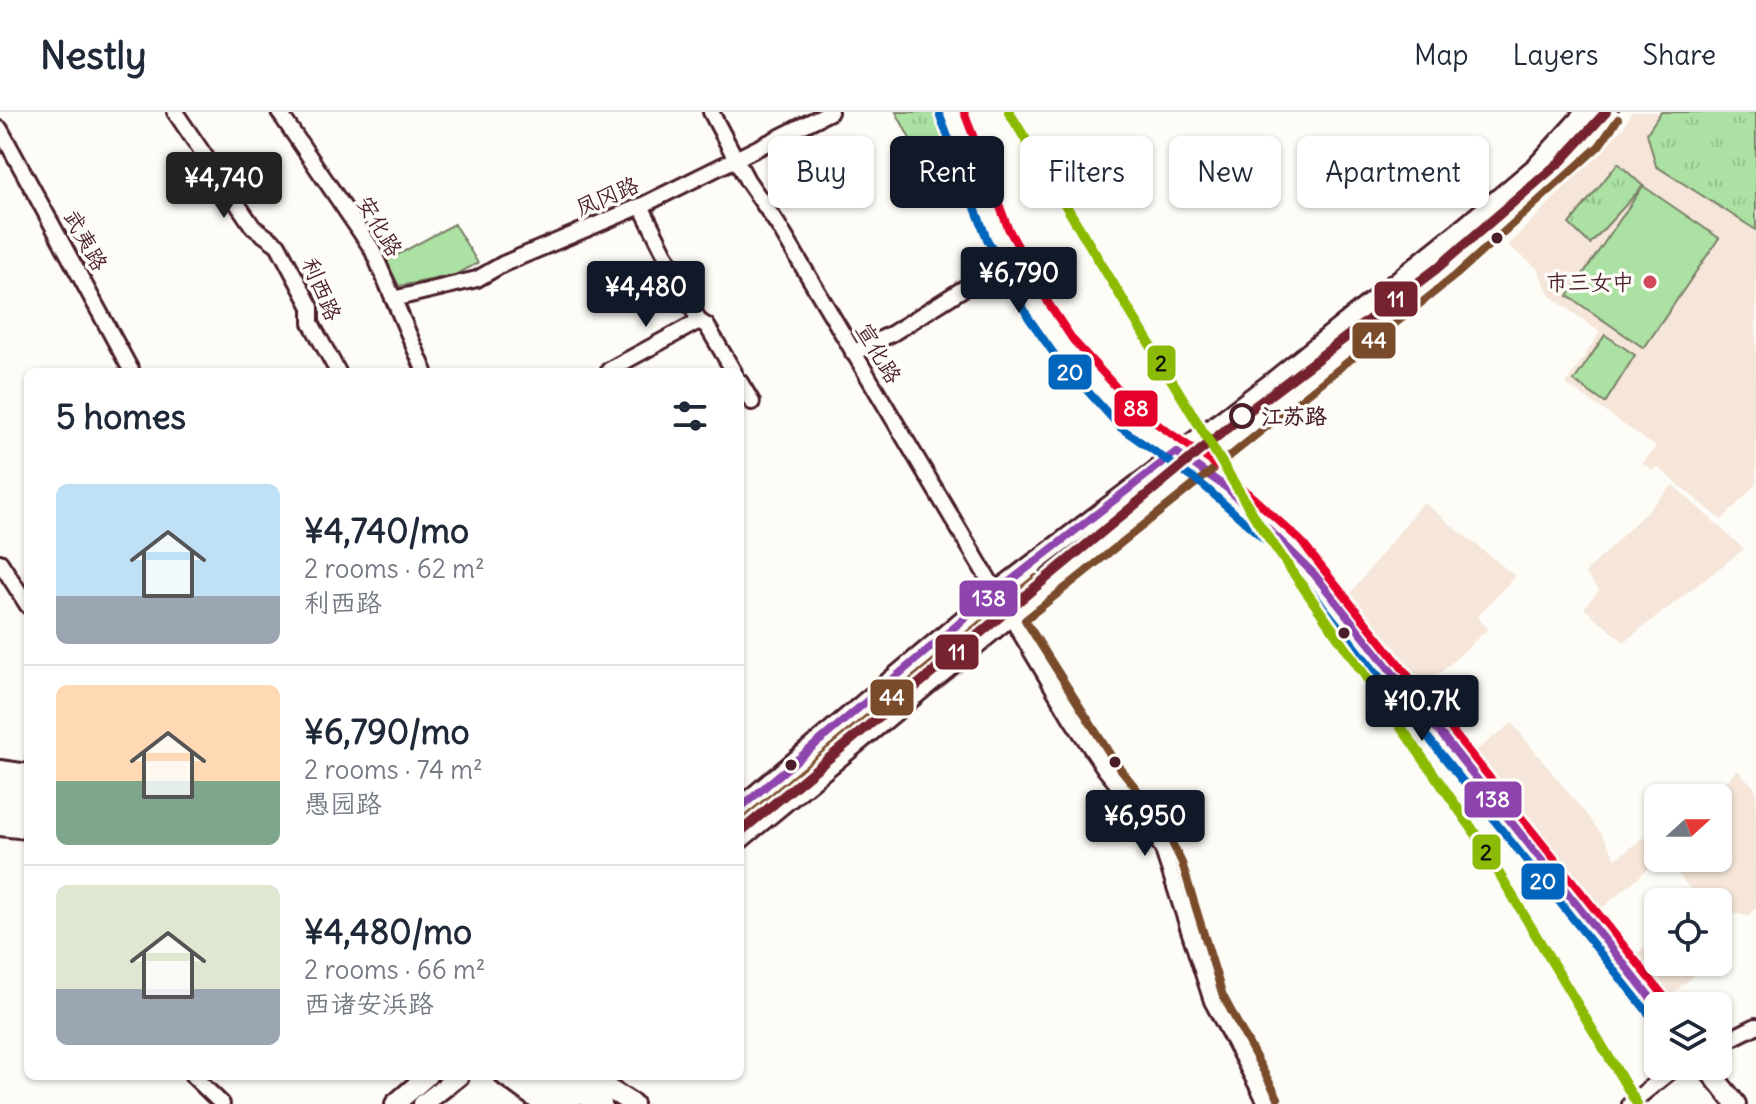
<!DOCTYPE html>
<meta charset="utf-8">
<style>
:root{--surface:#fff;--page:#f2f2f3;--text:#1f2937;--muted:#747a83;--line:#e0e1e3;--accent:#111827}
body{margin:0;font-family:Delius,"LXGW WenKai TC",sans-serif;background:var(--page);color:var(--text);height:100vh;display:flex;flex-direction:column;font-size:30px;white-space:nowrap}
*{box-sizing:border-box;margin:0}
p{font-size:26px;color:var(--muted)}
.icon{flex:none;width:44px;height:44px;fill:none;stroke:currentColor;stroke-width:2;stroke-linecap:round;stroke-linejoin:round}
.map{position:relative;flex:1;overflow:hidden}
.sheet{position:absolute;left:24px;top:256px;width:720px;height:712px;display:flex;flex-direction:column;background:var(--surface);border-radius:12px;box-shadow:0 2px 6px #0004}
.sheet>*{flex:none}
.hud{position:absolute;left:768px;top:24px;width:760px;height:72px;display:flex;gap:16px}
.needle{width:52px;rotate:69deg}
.buttons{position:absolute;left:1644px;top:672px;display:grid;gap:16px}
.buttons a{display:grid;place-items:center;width:88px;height:88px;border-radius:12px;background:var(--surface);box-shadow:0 2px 6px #0004;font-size:40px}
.price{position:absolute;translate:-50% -68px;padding:0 18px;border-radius:8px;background:var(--accent);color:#fff;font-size:26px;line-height:52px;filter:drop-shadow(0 2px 4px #0008)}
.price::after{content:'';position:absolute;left:50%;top:48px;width:24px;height:18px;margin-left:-12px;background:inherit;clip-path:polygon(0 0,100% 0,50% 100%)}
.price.on{background:#222;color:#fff}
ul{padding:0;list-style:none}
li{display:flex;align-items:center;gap:24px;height:200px;padding:0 32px}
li+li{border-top:2px solid var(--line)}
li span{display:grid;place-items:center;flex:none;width:224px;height:160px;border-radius:12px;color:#555}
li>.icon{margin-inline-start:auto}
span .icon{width:96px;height:96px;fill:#fffc;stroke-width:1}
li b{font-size:34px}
h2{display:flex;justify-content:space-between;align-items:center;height:96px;padding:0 32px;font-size:34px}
.chip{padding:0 28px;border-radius:12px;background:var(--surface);box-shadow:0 2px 6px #0004;font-size:28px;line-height:72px}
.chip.on{background:var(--accent);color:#fff}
header{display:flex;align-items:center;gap:48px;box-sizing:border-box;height:112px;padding:0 40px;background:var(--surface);border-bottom:2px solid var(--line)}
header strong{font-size:38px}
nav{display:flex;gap:44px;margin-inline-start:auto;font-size:28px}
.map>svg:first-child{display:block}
.built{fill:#f5e6d9}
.grass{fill:url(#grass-tufts);stroke:#7a8067;stroke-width:2}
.pitch{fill:#abe1a3;stroke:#7a8067;stroke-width:2}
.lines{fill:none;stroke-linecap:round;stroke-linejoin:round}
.minor-casing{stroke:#4a1f2b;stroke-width:20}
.major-casing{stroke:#4a1f2b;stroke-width:24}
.highway-casing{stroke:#4a1f2b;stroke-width:28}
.minor{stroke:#fdfcf7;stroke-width:14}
.major{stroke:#fdfcf7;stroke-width:18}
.highway{stroke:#fdfcf7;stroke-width:22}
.bus-1-casing{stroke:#fdfcf7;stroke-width:14}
.bus-2-casing{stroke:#fdfcf7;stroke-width:14}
.bus-3-casing{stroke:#fdfcf7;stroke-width:14}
.bus-4-casing{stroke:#fdfcf7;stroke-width:14}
.bus-1{stroke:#8e44ad;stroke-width:8}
.bus-2{stroke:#7a4b2a;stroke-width:8}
.bus-3{stroke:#0065bd;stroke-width:8}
.bus-4{stroke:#e4002b;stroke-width:8}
.metro-1-casing{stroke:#fdfcf7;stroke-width:16}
.metro-2-casing{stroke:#fdfcf7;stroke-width:16}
.metro-1{stroke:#76232f;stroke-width:10}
.metro-2{stroke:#8bbb06;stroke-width:10}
.bus-dot{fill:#4a1f2b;stroke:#fdfcf7;stroke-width:3}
.poi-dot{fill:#d1495b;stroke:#fdfcf7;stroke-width:3}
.stop-dot{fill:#fdfcf7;stroke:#4a1f2b;stroke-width:4}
.labels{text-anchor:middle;stroke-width:7;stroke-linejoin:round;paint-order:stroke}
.street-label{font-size:22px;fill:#4a1f2b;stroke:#fdfcf7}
.poi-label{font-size:22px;fill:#4a1f2b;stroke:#fdfcf7;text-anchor:end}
.stop-label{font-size:22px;font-weight:bold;fill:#4a1f2b;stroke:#fdfcf7;text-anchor:start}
.line-badge{stroke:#fdfcf7;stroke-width:3}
.badge-label{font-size:22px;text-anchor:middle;font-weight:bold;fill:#fff}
.pale-badge-label{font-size:22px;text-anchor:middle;font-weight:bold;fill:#111}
</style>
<header>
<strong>Nestly</strong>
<nav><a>Map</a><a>Layers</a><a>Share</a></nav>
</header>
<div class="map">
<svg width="1756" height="992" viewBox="0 0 1756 992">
<defs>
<pattern id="grass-tufts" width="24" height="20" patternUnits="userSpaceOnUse" patternTransform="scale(2)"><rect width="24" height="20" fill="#abe1a3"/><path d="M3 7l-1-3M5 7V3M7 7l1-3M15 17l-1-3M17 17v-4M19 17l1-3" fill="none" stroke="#95c18c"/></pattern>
</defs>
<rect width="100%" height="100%" fill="#fdfcf7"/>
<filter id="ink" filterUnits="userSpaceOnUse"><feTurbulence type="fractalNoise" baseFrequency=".0125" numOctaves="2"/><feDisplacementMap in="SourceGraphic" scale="16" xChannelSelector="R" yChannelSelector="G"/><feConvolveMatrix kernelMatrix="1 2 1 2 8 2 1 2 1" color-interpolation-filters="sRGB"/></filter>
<g filter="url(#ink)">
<g class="built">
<path d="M1631,0H1756V372L1722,408L1657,355L1654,359L1642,351L1656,335L1566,272L1600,220L1550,184L1537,156L1508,133L1624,15Z"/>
<path d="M1673,373L1744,437L1624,530L1584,496L1599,478L1585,461Z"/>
<path d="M1423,390L1515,464L1477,505L1488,517L1419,580L1345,488Z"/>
<path d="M1512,611L1604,725L1616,747L1644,725L1658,739L1661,746L1595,802L1469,644Z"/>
<path d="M1737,658L1756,677V795L1748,804L1718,799V790H1701L1665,746H1718V686H1712Z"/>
<path d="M1658,824V850H1710L1665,888L1630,847Z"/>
</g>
<g class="grass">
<path d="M896,0H933L953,39L924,54Z"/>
<path d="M1661,0H1756V118L1656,54L1647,21Z"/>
<path d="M1618,51L1643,74L1590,132L1569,112Z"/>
</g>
<g class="pitch">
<path d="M1643,74L1719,126L1644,236L1568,184Z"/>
<path d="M454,112L478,151L455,163L399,174L386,149Z"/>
<path d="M1605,223L1635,243L1605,291L1574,269Z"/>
</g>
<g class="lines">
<g class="minor-casing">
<g id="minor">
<path d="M175,0L253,115L278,133L311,195V211L338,260"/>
<path d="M279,0L372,137L425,260"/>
<path d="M711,0L747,68L778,113L1071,606L1105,657L1149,711L1163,738L1212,889L1267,992"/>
<path d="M0,17L132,260"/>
<path d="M641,94L699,209L707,214L734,260"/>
<path d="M393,187L477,167L503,152L641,94L830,0"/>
<path d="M853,241L893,221L1012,146"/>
<path d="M609,258L699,209"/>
<path d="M740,270L752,290"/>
<path d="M0,450L28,494"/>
<path d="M1718,933L1756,914"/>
<path d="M193,964L222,992"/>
<path d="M1630,992L1677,954"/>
</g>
</g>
<g class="major-casing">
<g id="major">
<path d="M951,0C985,107 1036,222 1120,299C1144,322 1173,336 1200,355C1232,379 1262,407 1291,435L1658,895"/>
<path d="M0,658L28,662"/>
<path d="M740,696L995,481L1270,272L1466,114L1536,55L1586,0"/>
<path d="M0,714L28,717"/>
<path d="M740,727L1009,505L1448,154L1552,62L1591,25L1608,0"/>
<path d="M1705,954L1736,992"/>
<path d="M505,964L543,992"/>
<path d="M588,964L633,992"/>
<path d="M395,992L427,964"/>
<path d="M423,992L459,964"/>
</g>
</g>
<g class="highway-casing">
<g id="highway">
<path d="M0,677L28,680"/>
<path d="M0,698L28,701"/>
<path d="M529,964L569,992"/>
<path d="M561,964L600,992"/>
</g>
</g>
<use href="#minor" class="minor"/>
<use href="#major" class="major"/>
<use href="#highway" class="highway"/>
<g class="bus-1-casing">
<path id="bus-1" d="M740,696L995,481L1176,340L1227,376L1314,462L1658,895"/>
</g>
<g class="bus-2-casing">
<g id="bus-2">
<path d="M748,705L1036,466"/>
<path d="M1278,986L1223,884L1182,751L1160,706L1115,650L1025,508L1456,163L1599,34L1618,7"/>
</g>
</g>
<g class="bus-3-casing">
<path id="bus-3" d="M940,4L987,127L1028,205L1054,242L1121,316L1204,374L1282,443L1649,902"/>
</g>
<g class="bus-4-casing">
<path id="bus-4" d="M964,0L1008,116L1049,192L1073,228L1137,298L1219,355L1300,428L1667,888"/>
</g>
<use href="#bus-1" class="bus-1"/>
<use href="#bus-2" class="bus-2"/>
<use href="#bus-3" class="bus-3"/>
<use href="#bus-4" class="bus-4"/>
<g class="metro-1-casing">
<path id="metro-1" d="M740,720L1242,304L1436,157L1561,49L1606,0"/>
</g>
<g class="metro-2-casing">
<path id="metro-2" d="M1009,0L1259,412L1473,718L1637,992"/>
</g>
<use href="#metro-1" class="metro-1"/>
<use href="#metro-2" class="metro-2"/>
</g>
</g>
<g class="bus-dot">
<circle cx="1497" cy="126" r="7"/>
<circle cx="1344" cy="521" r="7"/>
<circle cx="1115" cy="650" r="7"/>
<circle cx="791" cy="653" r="7"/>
</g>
<circle class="poi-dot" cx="1650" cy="170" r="8"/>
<circle class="stop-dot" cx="1242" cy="304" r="11"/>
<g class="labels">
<g class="street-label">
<text transform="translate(607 84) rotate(-23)" y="8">凤冈路</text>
<text transform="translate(380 114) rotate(59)" y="8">安化路</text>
<text transform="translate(86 128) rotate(61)" y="8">武夷路</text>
<text transform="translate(322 177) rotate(67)" y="8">利西路</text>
<text transform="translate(879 241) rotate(59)" y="8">宣化路</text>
</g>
<g class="poi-label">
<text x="1634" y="178">市三女中</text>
</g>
<g class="stop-label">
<text x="1261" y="312">江苏路</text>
</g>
</g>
<g class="line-badge">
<rect x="1373" y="168" width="46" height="38" rx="8" fill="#76232f"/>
<rect x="1351" y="209" width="46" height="39" rx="8" fill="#7a4b2a"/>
<rect x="1146" y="232" width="31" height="38" rx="8" fill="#8bbb06"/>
<rect x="1047" y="241" width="46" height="38" rx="8" fill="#0065bd"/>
<rect x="1113" y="277" width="46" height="39" rx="8" fill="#e4002b"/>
<rect x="958" y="467" width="61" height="39" rx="8" fill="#8e44ad"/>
<rect x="934" y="521" width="46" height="38" rx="8" fill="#76232f"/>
<rect x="869" y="566" width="46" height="39" rx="8" fill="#7a4b2a"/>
<rect x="1463" y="668" width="60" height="39" rx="8" fill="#8e44ad"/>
<rect x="1471" y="721" width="31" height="38" rx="8" fill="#8bbb06"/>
<rect x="1520" y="750" width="46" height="39" rx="8" fill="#0065bd"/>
</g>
<g class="badge-label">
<text x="1396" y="195">11</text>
<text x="1374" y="236">44</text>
<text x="1070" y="268">20</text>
<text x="1136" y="304">88</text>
<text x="989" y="494">138</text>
<text x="957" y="548">11</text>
<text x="892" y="593">44</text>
<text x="1493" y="695">138</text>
<text x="1543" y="777">20</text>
</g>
<g class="pale-badge-label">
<text x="1161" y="259">2</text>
<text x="1486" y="748">2</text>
</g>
</svg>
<div class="buttons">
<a><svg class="needle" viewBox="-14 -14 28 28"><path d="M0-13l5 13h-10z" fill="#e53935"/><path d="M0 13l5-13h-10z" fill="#747a83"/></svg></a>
<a><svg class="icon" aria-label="locate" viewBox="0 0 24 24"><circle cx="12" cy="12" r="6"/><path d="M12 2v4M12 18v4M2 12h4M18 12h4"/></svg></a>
<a><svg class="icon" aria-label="layers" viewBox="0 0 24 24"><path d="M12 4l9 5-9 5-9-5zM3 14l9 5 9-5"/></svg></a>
</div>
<b class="price on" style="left:224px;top:108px">¥4,740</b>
<b class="price" style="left:1019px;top:203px">¥6,790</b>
<b class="price" style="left:646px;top:217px">¥4,480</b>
<b class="price" style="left:1422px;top:631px">¥10.7K</b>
<b class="price" style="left:1145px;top:746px">¥6,950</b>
<div class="hud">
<a class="chip">Buy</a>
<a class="chip on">Rent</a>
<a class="chip">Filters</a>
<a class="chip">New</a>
<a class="chip">Apartment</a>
</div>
<section class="sheet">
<h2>5 homes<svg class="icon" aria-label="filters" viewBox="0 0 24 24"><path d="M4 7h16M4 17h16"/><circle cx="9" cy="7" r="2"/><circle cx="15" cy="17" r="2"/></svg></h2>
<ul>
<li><span style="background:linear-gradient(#bfe0f5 70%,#9aa5b1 0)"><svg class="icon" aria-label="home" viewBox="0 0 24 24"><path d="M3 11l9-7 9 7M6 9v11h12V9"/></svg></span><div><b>¥4,740/mo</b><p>2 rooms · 62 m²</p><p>利西路</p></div></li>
<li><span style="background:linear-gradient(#ffd9b3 60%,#7fa58c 0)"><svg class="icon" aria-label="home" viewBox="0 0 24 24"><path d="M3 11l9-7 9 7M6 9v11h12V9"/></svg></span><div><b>¥6,790/mo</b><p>2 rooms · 74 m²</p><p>愚园路</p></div></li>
<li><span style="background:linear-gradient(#dfe7d0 65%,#9aa5b1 0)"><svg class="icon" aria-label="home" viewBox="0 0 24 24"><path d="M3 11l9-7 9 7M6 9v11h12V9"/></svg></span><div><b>¥4,480/mo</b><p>2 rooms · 66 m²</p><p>西诸安浜路</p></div></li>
</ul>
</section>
</div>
